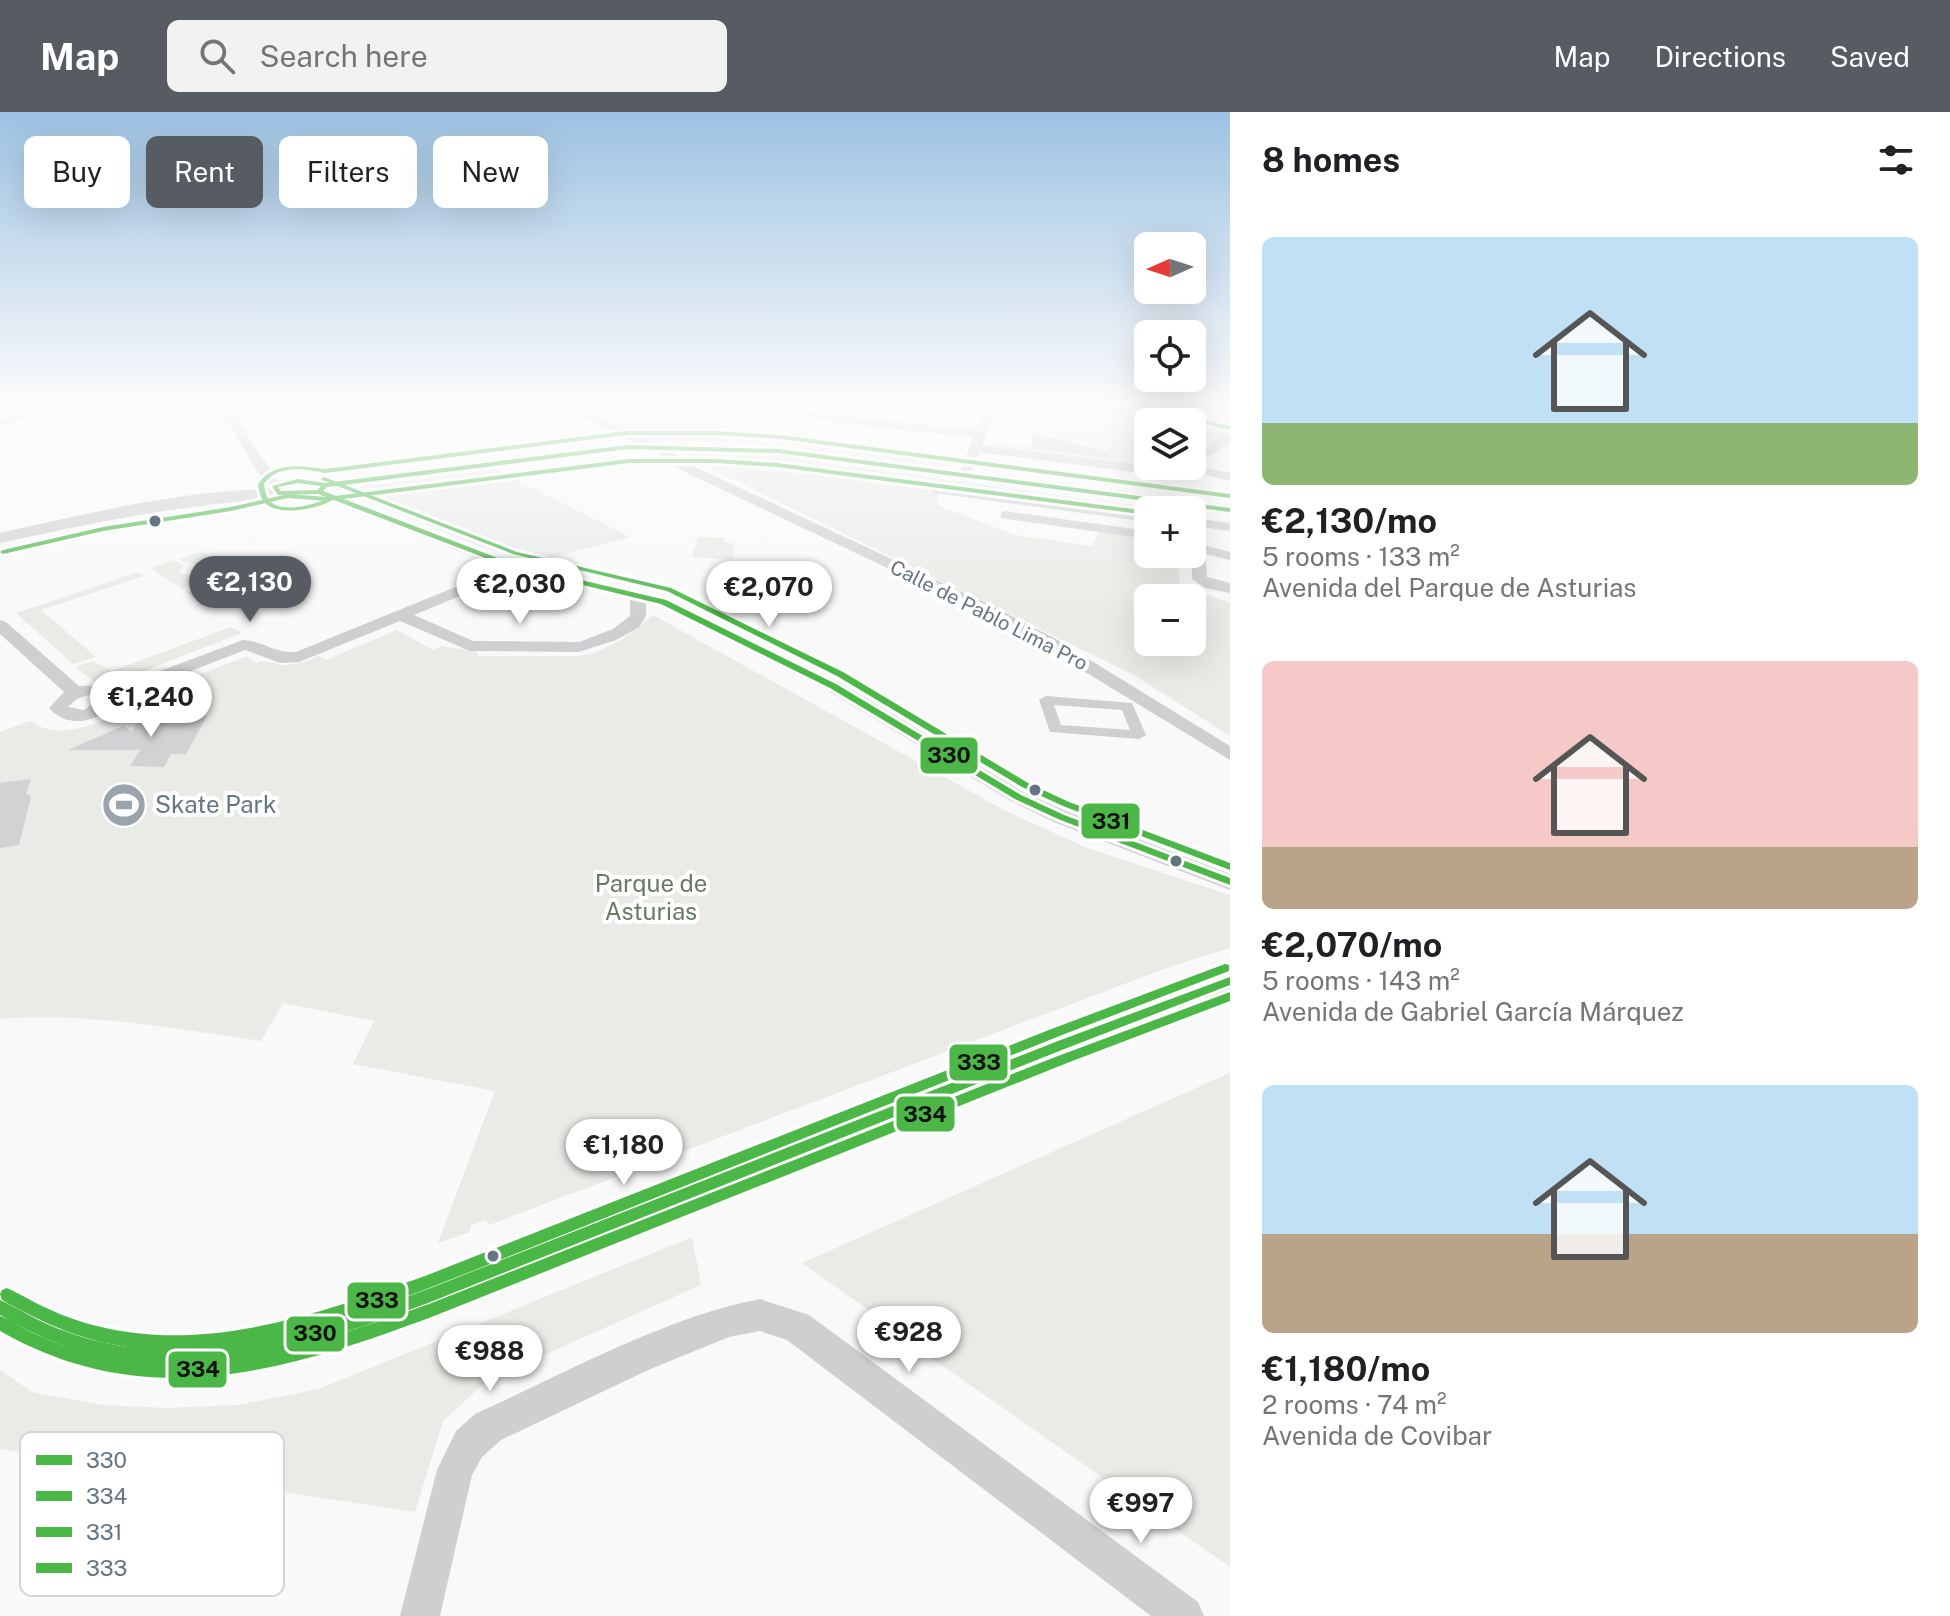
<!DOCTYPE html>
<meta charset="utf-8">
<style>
:root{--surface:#fff;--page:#f2f2f2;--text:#202124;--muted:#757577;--accent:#565c61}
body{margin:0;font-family:"Public Sans",sans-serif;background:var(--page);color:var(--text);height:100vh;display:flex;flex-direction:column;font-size:30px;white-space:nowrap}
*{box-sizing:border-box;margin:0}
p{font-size:26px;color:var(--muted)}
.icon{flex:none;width:44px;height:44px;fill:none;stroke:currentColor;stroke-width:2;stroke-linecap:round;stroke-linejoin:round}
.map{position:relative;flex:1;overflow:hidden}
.details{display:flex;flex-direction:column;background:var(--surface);width:720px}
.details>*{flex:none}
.top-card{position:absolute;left:24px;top:24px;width:760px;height:72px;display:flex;gap:16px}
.needle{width:52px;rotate:267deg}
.fabs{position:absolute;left:1134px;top:120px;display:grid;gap:16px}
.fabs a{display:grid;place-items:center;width:72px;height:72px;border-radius:12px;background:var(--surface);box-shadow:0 8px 32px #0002;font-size:40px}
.price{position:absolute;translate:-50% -68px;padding:0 18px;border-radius:28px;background:#fff;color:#222;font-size:26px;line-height:52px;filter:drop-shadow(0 2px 4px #0008)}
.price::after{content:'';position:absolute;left:50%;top:48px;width:24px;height:18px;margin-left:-12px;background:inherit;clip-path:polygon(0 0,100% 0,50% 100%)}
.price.current{background:var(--accent);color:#fff}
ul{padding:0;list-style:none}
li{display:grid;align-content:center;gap:16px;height:424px;padding:0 32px}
li span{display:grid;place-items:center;height:248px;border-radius:12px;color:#555}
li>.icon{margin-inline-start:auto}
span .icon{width:144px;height:144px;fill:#fffc;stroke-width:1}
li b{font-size:34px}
h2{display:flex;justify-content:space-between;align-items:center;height:96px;padding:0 32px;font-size:34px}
.tag{padding:0 28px;border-radius:12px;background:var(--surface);box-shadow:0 8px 32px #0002;font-size:28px;line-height:72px}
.tag.current{background:var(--accent);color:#fff}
header{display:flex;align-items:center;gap:48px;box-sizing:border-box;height:112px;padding:0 40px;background:var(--accent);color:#fff}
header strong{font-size:38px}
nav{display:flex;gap:44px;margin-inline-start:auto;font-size:28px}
.search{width:560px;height:72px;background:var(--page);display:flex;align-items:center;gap:20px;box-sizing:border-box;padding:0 28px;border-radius:12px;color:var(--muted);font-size:30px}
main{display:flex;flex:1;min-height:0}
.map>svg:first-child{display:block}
.built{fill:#e8e9e9}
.green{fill:#e8ebe6;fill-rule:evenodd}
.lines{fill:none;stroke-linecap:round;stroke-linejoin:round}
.canal{fill:#ced6d9;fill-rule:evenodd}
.building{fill:#d0d2d3}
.pedestrian{fill:#cecfd0;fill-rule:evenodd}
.minor{fill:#cecfd0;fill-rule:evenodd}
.tertiary{fill:#cecfd0;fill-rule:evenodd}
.secondary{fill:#e1e2e2;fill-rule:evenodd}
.bus-1-casing{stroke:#fff;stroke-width:6}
.bus-2-casing{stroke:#fff;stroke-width:6}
.bus-3-casing{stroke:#fff;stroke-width:6}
.bus-4-casing{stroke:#fff;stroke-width:6}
.bus-1{fill:#4ab747;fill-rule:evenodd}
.bus-2{fill:#4ab747;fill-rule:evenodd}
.bus-3{fill:#4ab747;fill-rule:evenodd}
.bus-4{fill:#4ab747;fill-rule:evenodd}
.bus-dot{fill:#657683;stroke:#fff;stroke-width:3}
.labels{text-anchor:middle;stroke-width:8;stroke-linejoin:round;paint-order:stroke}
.far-street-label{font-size:20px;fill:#657683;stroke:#fff}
.poi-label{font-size:24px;fill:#657683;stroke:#fff;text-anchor:start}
.park-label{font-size:24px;fill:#687a64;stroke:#fff}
.key{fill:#fff;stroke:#d1d6da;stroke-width:2}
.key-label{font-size:22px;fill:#657683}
.line-badge{stroke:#fff;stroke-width:3}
.pale-badge-label{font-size:22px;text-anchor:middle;font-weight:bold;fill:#111}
</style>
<header>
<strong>Map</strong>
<div class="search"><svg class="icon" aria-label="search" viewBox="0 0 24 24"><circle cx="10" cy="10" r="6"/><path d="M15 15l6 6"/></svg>Search here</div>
<nav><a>Map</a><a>Directions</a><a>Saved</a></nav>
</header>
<main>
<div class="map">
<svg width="1230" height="1504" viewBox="0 0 1230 1504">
<rect width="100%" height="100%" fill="#f9f9f9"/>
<g class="built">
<path d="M1033,320L1148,347V354H1172L1174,357L991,334L997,331L1030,335Z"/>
<path d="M495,357L630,425L535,450L481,435L340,378Z"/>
</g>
<g class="green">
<path d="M567,293H658L681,302L735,310L728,321L949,349L948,353L939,354L739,330H652Z"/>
<path d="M1060,293H1119L1230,318V326H1218L1192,343V310H1148V347L1030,316L1031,312Z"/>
<path d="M683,340L776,344L1168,398H1148V406L939,378L937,393L1015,423L1093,434L1099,418L1148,425V442H1177L1180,473L1230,491V624L1134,563L691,347L681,342ZM1148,486H1192V530H1148Z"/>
<path d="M562,398L605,420L538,442L496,418Z"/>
<path d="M698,425L724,426V430L735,432L732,448L692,445Z"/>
<path d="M201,439L234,459L211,467L200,460L203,456C196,451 186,452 178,447Z"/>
<path d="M174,448L184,454L180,458L181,462H196L207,468L182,477L150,456Z"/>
<path d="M138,460L144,464L41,498L96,545L73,552L16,501Z"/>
<path d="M237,462L265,477L210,497L186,480Z"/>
<path d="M653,503L1004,698L1087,736L1230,783V836L1169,855L489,1113L485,1108L470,1114V1120L438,1131L495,979L353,952L374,909L283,891L261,929C176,917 86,900 0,907V620L30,609C60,631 102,609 132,597L134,587L246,545L256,551C267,547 273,552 284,553C296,553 308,549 319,544L326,548L397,518L433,538L441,534L476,539L478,544H579L595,541L621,528Z"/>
<path d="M231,515L242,521L115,570H95L75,555L93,549L112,559Z"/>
<path d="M1230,961V1455L876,1207L877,1204L802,1151Z"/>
<path d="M692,1125L701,1173L488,1268L443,1309L415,1400L0,1337V1258L32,1280L102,1293L166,1296L237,1293L319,1277Z"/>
</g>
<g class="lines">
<path class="canal" d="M0,293H19L0,299Z"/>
</g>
<g class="building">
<path d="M1034,321L1109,341L1108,346L1031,336Z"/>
<path d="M142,604H207L186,642H171L164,655L130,654L140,638H68L123,614L132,620Z"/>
<path d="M31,667L26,681L31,685L19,733L0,736V671Z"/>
</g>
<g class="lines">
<path class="pedestrian" d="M1046,584L1132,591L1146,623L1139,627L1050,620L1039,588ZM1054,593L1122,598L1130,618L1061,613Z"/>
<g class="minor">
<path d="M63,293H85L0,313V307Z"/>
<path d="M217,293H228L276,367L284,372L283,375L266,373Z"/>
<path d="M556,293H571L667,336L691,353L990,493L1056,527L1230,634V648L1044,535L978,499L683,359L659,342Z"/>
<path d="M716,293H749L976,318L984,300L952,293H997L982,333L1173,357L1192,354V344L1220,325L1230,323V331L1194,353L1230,361V369L1189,359L1173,365L979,340L970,364L964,368L958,364L974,325L880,316Z"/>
<path d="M939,374L1148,402V410L934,381L933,378Z"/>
<path d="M319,376L516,451L669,487L839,570L1025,681L1068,700L1230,762V778L1054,710L1011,689L827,578L658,493L646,491V504L639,515L616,528L579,540L470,539L400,509L299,550L280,551L245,538L119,587C103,609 69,619 49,596L64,580L0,522V508L6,510L79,574L101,573L112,577L243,528C262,529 276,542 296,540L502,456L314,383L313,380ZM518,460L630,487V504L613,517L579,530L473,529L414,503ZM88,583L101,586L84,598L68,595L77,587Z"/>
<path d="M1188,391H1198L1201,407L1230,411V419L1202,415L1204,433L1230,440V448L1205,442L1207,465L1230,471V481L1205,476L1192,467V398H1187Z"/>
<path d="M1006,399L1148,419V427L1001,406V400Z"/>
<path d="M760,1187L809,1203L1198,1490L1204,1504H1151L787,1228L760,1219L729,1225L648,1258L501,1328L482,1345L472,1363L440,1504H400L437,1358L456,1319L475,1302C561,1263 668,1204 760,1187Z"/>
</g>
<g class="tertiary">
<path d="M628,330L778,334L1230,393V403L778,344L716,340H628L325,378L298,374L283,377L299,378L301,382L299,386L293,387C193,389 98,410 0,431V421C89,401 178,379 269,377V371L298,364L325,368Z"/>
<path d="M1230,857V881C1006,965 787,1062 564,1149C446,1196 324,1255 195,1266C125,1272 60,1254 0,1219V1175L70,1209L126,1222L194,1223L292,1206L441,1158L1043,925Z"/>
</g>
<path class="secondary" d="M1123,293H1151L1230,311V321Z"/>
<g class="bus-1-casing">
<g id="bus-1">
<path d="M1129,293H1139L1230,314V318Z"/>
<path d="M628,333L778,337L1230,396V400L778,341L628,337L327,375L323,379L513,452L666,488L836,572L1021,683L1064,703L1230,766V773L1058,707L1015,687L830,576L661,492L509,455L318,382L279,383L277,382L272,374L298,367L325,371ZM298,371L321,374L317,378L281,379L278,375Z"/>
<path d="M1230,865V873L1067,936L428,1191C331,1227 225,1265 119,1248C77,1242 37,1225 0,1203V1188C9,1192 18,1197 27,1202C47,1213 68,1221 89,1227C200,1258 324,1215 428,1177L1058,929Z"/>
</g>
</g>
<g class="bus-2-casing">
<g id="bus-2">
<path d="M629,347H716L777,351L1148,399V403L777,355L716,351H629L327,389L288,386L231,399L103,419L3,442L0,440L3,438L103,415L231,395L288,382L327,385Z"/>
<path d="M1230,880V889L1067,951L429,1206C283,1260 145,1302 0,1219V1204C9,1207 18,1213 27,1218C47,1228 68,1236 90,1241C201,1271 324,1229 429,1192L1058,944Z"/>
</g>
</g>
<g class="bus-3-casing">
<g id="bus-3">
<path d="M626,319H716L780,323L1230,382V386L780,327L716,323H626L325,361C304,357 278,352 264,372C265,379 266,386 272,391C286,401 319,392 332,384L335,386C322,397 279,405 265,391C260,385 259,379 258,372C274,349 301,354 325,357Z"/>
<path d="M324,365L517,440L671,476L843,560L1028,671L1069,690L1230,751V758L1063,694L1022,675L837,564L667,479L513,442L322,368L321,367Z"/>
</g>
</g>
<g class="bus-4-casing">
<path id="bus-4" d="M1225,852L1229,853V859L1062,923L475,1158C368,1200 238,1254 121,1234C78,1227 39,1209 2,1188L0,1182L2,1178L7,1176C16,1180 25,1185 34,1190C54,1200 75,1209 97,1214C207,1242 322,1201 425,1164L1054,916Z"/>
</g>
<use href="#bus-1" class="bus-1"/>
<use href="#bus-2" class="bus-2"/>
<use href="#bus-3" class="bus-3"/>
<use href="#bus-4" class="bus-4"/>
</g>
<linearGradient id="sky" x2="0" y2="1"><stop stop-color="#9dc2e2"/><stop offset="0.58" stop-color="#fcfcfc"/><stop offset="1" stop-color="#fcfcfc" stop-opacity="0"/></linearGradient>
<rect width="1230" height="504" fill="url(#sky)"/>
<defs>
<g id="stadium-disc" transform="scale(2.3)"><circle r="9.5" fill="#99a4ac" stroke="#fff"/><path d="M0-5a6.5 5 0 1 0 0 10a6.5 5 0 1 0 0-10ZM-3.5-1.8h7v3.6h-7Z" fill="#fff"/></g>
</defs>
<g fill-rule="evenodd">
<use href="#stadium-disc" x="124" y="693"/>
</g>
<g class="bus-dot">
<circle cx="155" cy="409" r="7"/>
<circle cx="1035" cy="678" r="7"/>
<circle cx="1176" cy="749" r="7"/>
<circle cx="493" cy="1144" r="7"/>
</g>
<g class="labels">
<g class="far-street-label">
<text transform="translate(989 503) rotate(27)" y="7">Calle de Pablo Lima Pro</text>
</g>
<g class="poi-label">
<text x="155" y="701">Skate Park</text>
</g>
<g class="park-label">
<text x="651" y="780">Parque de<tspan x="651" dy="28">Asturias</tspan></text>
</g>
</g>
<rect x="20" y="1320" width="264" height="164" rx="12" class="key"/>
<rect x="36" y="1343" width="36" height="10" fill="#4ab747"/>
<rect x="36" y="1379" width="36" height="10" fill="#4ab747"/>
<rect x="36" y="1415" width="36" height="10" fill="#4ab747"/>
<rect x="36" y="1451" width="36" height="10" fill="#4ab747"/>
<g class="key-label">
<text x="86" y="1356">330</text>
<text x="86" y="1392">334</text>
<text x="86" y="1428">331</text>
<text x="86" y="1464">333</text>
</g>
<g class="line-badge">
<rect x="919" y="624" width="60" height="39" rx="8" fill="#4ab747"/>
<rect x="1080" y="690" width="61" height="38" rx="8" fill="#4ab747"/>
<rect x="948" y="931" width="61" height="39" rx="8" fill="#4ab747"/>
<rect x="895" y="983" width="61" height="38" rx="8" fill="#4ab747"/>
<rect x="346" y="1169" width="61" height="39" rx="8" fill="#4ab747"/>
<rect x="285" y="1203" width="61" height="38" rx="8" fill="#4ab747"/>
<rect x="167" y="1238" width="61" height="39" rx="8" fill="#4ab747"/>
</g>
<g class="pale-badge-label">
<text x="949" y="651">330</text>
<text x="1111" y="717">331</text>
<text x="979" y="958">333</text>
<text x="925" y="1010">334</text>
<text x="377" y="1196">333</text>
<text x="315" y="1229">330</text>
<text x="198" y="1265">334</text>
</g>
</svg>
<div class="fabs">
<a><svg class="needle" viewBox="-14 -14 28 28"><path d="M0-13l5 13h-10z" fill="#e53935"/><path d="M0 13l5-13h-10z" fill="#757577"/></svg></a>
<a><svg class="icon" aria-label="locate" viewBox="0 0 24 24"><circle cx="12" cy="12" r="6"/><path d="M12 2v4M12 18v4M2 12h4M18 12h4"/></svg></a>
<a><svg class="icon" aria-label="layers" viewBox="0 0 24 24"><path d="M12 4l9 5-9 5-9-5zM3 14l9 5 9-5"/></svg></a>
<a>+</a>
<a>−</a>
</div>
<b class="price current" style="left:250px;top:512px">€2,130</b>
<b class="price" style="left:520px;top:514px">€2,030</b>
<b class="price" style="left:769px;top:517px">€2,070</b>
<b class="price" style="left:151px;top:627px">€1,240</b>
<b class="price" style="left:624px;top:1075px">€1,180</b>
<b class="price" style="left:909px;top:1262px">€928</b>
<b class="price" style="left:490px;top:1281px">€988</b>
<b class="price" style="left:1141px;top:1433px">€997</b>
<div class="top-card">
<a class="tag">Buy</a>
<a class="tag current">Rent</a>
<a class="tag">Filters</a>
<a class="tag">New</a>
</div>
</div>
<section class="details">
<h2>8 homes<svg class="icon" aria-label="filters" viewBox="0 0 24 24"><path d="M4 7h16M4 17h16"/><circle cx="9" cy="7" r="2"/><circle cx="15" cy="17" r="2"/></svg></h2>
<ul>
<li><span style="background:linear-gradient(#bfe0f5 75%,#8fb573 0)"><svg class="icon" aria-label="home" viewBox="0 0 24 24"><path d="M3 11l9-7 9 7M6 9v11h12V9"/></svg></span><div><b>€2,130/mo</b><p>5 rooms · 133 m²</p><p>Avenida del Parque de Asturias</p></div></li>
<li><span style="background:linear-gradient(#f6c9c9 75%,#b9a48a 0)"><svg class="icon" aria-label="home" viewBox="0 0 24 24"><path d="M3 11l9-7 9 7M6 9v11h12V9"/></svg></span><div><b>€2,070/mo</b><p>5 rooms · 143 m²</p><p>Avenida de Gabriel García Márquez</p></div></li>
<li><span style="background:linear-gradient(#bfe0f5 60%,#b9a48a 0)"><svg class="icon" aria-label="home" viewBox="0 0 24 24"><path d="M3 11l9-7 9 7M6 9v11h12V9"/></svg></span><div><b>€1,180/mo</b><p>2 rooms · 74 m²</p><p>Avenida de Covibar</p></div></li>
</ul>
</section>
</main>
